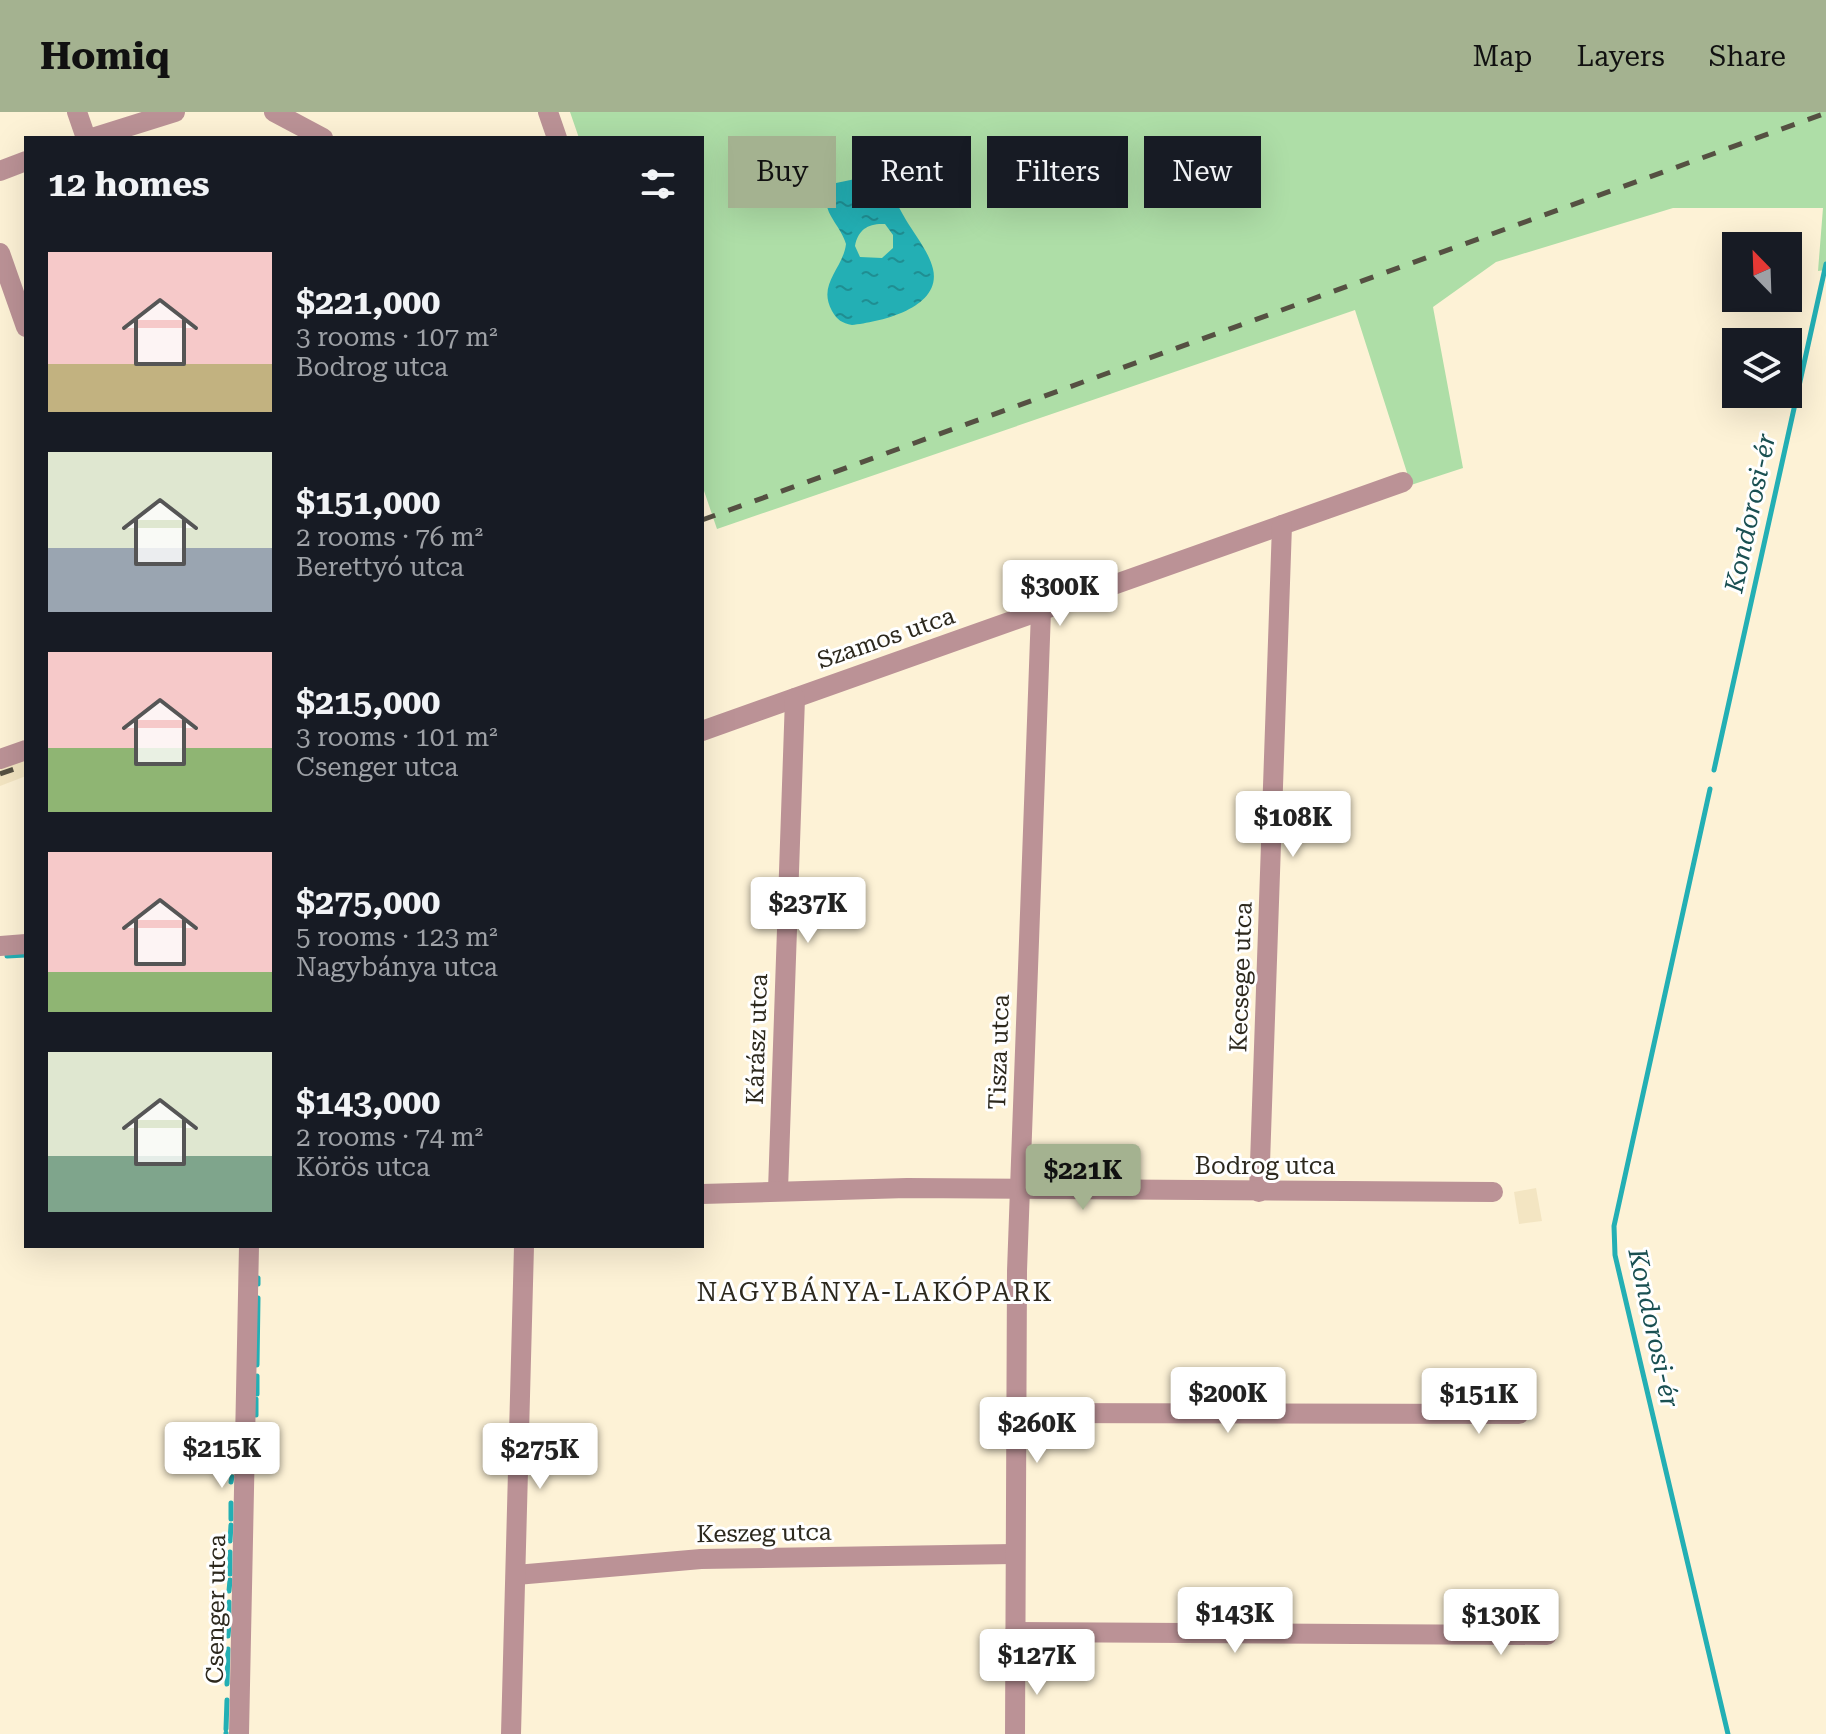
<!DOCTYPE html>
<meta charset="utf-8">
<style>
:root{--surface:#171b24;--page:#20242c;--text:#f1f3f6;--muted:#9ea1a6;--accent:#a4b290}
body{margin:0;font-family:"Roboto Serif",serif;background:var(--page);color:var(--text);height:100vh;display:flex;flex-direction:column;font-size:30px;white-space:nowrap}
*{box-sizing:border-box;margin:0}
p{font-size:26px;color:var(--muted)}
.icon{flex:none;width:44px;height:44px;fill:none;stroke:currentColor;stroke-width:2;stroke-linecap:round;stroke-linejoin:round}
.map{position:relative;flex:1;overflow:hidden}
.details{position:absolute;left:24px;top:24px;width:680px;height:1112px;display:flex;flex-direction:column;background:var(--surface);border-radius:0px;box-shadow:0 8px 32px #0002}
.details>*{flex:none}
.hud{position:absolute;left:728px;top:24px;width:760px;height:72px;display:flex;gap:16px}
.needle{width:52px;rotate:337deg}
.tools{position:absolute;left:1722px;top:120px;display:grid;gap:16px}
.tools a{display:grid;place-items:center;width:80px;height:80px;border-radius:0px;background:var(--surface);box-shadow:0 8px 32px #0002;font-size:40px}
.price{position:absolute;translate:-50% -68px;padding:0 18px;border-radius:8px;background:#fff;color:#222;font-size:26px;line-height:52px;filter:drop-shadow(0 2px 4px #0008)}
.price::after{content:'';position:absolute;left:50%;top:48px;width:24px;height:18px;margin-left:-12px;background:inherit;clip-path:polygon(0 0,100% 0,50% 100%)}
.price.active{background:var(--accent);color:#111}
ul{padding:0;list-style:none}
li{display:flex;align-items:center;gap:24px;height:200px;padding:0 24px}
li span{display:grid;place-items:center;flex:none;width:224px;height:160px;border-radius:0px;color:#555}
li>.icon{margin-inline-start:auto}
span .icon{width:96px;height:96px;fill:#fffc;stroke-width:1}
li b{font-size:34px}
h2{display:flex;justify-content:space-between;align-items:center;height:96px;padding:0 24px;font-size:34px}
.pill{padding:0 28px;border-radius:0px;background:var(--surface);box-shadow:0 8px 32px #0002;font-size:28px;line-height:72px}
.pill.active{background:var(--accent);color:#111}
header{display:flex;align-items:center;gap:48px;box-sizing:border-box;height:112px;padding:0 40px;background:var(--accent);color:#111}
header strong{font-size:38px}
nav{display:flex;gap:44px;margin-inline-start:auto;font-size:28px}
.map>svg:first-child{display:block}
.built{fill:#f3e5c2}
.green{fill:#aedea7}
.water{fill:url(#water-ripples);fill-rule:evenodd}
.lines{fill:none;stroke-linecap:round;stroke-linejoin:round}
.stream{stroke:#23afb4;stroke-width:5}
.street{stroke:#bb9296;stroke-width:20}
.rail{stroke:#555042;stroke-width:5;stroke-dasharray:14 14;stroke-linecap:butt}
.labels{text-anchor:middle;stroke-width:6;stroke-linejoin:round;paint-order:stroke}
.street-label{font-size:24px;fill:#2c281d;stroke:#fff}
.water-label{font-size:26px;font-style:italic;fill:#1a5052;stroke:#fff}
.neighbourhood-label{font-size:26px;letter-spacing:2px;fill:#2c281d;stroke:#fff}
</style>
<header>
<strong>Homiq</strong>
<nav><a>Map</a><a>Layers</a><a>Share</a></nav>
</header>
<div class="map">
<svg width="1826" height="1622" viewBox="0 0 1826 1622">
<defs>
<pattern id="water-ripples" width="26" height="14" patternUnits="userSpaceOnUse" patternTransform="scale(2)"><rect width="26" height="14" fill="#23afb4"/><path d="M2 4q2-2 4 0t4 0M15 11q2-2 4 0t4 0" fill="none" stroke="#1f8e92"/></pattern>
</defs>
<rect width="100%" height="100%" fill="#fdf2d6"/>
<g class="built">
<path d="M26,642V664L0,674V651Z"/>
<path d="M1536,1076L1542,1109L1519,1112L1514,1080Z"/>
</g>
<path class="green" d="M570,0H1826V158L1818,159L1823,96H1673L1496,150L1433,195L1463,356L1411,373L1355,198L717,417L702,373V26H579Z"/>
<path class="water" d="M865,65C887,71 896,90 906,108C915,123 929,140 933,157C942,196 881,210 852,213C842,211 837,208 832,199C817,172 843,157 846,132C840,110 812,94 836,71ZM885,112L893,123V136L882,146L860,145L855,134C858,117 869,111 885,112Z"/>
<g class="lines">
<g class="stream">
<path d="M1714,658L1826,152"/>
<path d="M1710,677L1614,1114L1615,1143L1728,1622"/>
<path d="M7,844L26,843"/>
<path d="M258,1172V1166"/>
<path d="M257,1253L258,1186"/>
<path d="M257,1282V1264"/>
<path d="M256,1303V1287"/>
<path d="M232,1351V1328"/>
<path d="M231,1370L232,1365"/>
<path d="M231,1407V1391"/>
<path d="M230,1429L231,1413"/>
<path d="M230,1462V1440"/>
<path d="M229,1479L230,1468"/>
<path d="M229,1508V1490"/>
<path d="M228,1524L229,1513"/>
<path d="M227,1572L228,1537"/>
<path d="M226,1617L227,1588"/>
<path d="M226,1622V1621"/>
</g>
<g class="street">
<path d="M77,0L86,26"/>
<path d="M274,0L323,26"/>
<path d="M548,0L557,26"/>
<path d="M92,26L175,0"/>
<path d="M0,59L26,49"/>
<path d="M0,141L26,215"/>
<path d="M702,619L1403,370"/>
<path d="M0,647L26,638"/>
<path d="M0,834L26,832"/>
<path d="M778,1078L795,586"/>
<path d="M1259,1080L1282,413"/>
<path d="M702,1082L907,1076L1493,1080"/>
<path d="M1015,1301L1519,1302"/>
<path d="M516,1463L701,1447L1013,1442"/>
<path d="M1015,1520L1547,1523"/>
<path d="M239,1622L249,1134"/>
<path d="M511,1622L524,1134"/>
<path d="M1015,1622L1017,1159L1041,499"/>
</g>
<g class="rail">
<path d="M702,408L1826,1"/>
<path d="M0,662L26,653"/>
</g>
</g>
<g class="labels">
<g class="street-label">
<text transform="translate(886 526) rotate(-19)" y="8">Szamos utca</text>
<text transform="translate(1241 865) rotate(-88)" y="8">Kecsege utca</text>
<text transform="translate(757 927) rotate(-88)" y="8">Kárász utca</text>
<text transform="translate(999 940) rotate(-88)" y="8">Tisza utca</text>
<text x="1265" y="1062">Bodrog utca</text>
<text transform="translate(764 1421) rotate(-1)" y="8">Keszeg utca</text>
<text transform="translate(216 1497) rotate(-89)" y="8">Csenger utca</text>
</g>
<g class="water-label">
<text transform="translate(1750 401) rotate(-78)" y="9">Kondorosi-ér</text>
<text transform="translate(1654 1216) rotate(78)" y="9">Kondorosi-ér</text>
</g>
<g class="neighbourhood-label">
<text x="875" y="1189">NAGYBÁNYA-LAKÓPARK</text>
</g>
</g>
</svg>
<div class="tools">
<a><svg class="needle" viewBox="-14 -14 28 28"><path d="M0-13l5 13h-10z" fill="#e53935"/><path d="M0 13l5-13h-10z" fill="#9ea1a6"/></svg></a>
<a><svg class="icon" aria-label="layers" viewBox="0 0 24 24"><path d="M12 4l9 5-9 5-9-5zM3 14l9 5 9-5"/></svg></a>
</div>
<b class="price" style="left:1060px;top:516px">$300K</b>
<b class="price" style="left:1293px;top:747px">$108K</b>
<b class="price" style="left:808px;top:833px">$237K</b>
<b class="price active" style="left:1083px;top:1100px">$221K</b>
<b class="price" style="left:1228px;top:1323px">$200K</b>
<b class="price" style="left:1479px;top:1324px">$151K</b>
<b class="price" style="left:1037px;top:1353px">$260K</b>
<b class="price" style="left:222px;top:1378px">$215K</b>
<b class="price" style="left:540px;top:1379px">$275K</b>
<b class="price" style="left:1235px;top:1543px">$143K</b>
<b class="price" style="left:1501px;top:1545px">$130K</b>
<b class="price" style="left:1037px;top:1585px">$127K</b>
<div class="hud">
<a class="pill active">Buy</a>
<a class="pill">Rent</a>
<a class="pill">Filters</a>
<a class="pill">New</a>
</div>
<section class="details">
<h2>12 homes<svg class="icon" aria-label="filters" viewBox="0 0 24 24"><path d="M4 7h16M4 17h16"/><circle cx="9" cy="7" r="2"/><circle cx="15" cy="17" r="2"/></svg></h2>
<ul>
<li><span style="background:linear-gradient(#f6c9c9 70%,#c2b280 0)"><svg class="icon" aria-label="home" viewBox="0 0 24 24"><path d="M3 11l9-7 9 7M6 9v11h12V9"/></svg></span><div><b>$221,000</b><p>3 rooms · 107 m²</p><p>Bodrog utca</p></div></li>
<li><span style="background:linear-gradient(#dfe7d0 60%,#9aa5b1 0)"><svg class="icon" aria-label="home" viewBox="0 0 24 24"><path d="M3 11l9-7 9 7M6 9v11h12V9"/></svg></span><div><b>$151,000</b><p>2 rooms · 76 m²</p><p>Berettyó utca</p></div></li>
<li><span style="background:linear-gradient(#f6c9c9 60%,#8fb573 0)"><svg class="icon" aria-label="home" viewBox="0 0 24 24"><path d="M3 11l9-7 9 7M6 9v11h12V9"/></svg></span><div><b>$215,000</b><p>3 rooms · 101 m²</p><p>Csenger utca</p></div></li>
<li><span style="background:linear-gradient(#f6c9c9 75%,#8fb573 0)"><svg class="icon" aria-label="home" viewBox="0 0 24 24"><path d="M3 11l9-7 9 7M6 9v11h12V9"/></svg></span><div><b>$275,000</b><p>5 rooms · 123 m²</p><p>Nagybánya utca</p></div></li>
<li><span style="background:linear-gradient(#dfe7d0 65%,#7fa58c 0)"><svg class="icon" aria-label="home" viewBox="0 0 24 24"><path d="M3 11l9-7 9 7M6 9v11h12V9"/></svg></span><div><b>$143,000</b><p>2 rooms · 74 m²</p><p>Körös utca</p></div></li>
</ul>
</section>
</div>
